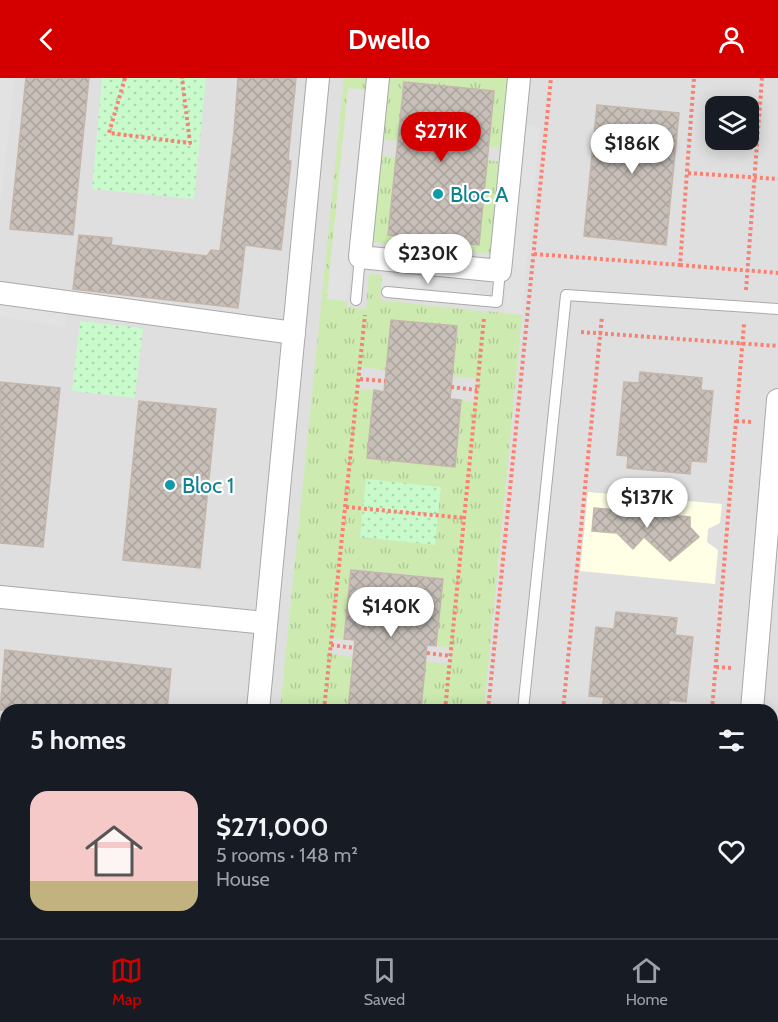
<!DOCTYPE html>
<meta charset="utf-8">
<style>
:root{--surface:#171b24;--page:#20242c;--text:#f1f3f6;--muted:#9ea1a6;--line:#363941;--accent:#d40000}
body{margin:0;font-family:Cabin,sans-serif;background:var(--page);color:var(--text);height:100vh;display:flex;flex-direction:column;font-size:22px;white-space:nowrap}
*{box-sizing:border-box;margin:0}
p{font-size:20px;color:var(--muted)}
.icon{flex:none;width:33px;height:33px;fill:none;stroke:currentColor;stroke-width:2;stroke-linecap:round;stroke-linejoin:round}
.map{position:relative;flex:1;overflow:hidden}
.panel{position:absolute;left:0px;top:626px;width:778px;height:236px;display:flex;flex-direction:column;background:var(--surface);border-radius:18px 18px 0 0;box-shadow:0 3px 15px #0003}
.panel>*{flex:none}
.fabs{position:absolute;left:705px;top:18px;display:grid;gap:12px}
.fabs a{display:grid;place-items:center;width:54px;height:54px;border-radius:12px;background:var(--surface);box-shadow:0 3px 15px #0003;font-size:30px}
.price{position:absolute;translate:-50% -51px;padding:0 14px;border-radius:21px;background:#fff;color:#222;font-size:20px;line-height:39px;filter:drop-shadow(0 2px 3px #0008)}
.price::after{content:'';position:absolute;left:50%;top:36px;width:18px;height:14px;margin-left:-9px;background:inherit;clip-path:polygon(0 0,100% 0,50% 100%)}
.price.current{background:var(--accent);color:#fff}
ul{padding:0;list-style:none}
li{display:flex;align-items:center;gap:18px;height:150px;padding:0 30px}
li span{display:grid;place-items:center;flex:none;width:168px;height:120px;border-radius:18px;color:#555}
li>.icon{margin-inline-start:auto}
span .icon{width:72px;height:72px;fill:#fffc;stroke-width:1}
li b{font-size:26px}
h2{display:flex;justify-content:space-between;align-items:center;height:72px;padding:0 30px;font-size:26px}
header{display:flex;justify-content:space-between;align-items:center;height:78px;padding:0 30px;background:var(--accent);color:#fff;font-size:27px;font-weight:800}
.dock{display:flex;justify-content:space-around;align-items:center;height:84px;border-top:2px solid var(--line);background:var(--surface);font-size:16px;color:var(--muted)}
.dock a{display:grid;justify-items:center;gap:3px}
.dock .current{color:var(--accent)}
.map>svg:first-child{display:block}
.residential{fill:#e0dfdf;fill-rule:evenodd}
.education{fill:#ffffe5}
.grass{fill:url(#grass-tufts);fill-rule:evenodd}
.park{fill:url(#park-dots)}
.parking{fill:#e2e2e2}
.building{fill:url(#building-cross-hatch);stroke:#c4b6ab;stroke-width:1.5}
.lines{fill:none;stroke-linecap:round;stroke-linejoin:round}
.lane-casing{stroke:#a9a9a9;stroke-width:12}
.street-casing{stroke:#a9a9a9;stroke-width:24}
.path{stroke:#fa8072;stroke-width:4;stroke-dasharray:3 3;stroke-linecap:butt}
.lane{stroke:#fff;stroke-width:10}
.street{stroke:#fff;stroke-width:22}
.culture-dot{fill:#0f9aa8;stroke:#fff;stroke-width:2}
.labels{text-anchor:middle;stroke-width:4.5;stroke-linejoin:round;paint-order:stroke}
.culture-label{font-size:22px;fill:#0d838f;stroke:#fff;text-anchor:start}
</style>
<header><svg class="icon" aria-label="back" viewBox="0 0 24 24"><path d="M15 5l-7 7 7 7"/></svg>Dwello<svg class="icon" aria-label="person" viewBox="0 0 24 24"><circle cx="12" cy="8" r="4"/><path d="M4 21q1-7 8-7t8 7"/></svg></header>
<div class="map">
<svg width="778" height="860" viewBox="0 0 778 860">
<defs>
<pattern id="grass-tufts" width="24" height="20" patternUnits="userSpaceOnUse" patternTransform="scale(1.5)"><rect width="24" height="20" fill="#cdebb0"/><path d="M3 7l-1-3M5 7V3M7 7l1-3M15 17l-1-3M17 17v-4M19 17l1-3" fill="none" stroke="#b0c997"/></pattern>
<pattern id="park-dots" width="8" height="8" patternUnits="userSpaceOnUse" patternTransform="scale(1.5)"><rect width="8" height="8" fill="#c8facc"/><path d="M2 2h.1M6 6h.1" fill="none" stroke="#acd6af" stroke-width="1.8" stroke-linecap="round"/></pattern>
<pattern id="building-cross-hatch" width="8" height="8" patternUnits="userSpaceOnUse" patternTransform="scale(1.5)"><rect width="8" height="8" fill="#c7bfb8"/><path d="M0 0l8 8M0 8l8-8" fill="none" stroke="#aba49e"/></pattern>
</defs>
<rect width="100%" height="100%" fill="#f2efe9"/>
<path class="residential" d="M0,0H778V860H0ZM716,28H748V62H716ZM6,632H772V855H6Z"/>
<path class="education" d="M588,414L722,426L720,445L708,451L707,464L718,472L715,506L580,493Z"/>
<g class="grass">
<path d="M344,0H369L368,12L348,11L327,220L347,223V229L366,231L369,196L382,197L380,222L481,233L484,237L485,233L522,237L484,631H421L426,584L450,586L451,570L437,568L443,500L351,491L343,561L332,560L330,576L353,579L348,631L280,632ZM391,242L457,248L452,298L478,301L476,324L462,322L455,389L367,380L373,312L358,311L361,289L386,292Z"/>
<path d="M388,0H508L501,70L489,69L494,13L404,4L397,63L381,61Z"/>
<path d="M380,78L396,79L388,157L478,167L487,82L500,84L491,176L372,164Z"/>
</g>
<g class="park">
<path d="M102,0H206L194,121L92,111Z"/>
<path d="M80,243L143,250L135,320L72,313Z"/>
<path d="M366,401L441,409L435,467L360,459Z"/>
</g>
<g class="parking">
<path d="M0,0H15L0,130Z"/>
<path d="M348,10L368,12L347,223L327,221Z"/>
<path d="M520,48L540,50L522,237L504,235Z"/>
<path d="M382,197L475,206L473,217L381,208Z"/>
<path d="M0,200L5,205L69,214L65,249L0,238Z"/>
</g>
<g class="building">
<path d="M26,0H89L73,157L10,151Z"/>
<path d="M238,0H296L288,82L291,83L281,172L245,167L238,230L73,211L79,157L112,160L111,167L207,178L211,172L220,173L234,54Z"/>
<path d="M404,4L494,13L479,167L388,157Z"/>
<path d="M597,27L679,35L666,167L584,158Z"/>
<path d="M391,242L457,248L450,321L461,322L455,389L367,380L374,312L384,314Z"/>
<path d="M640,294L702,300L701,312L713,313L706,384L691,383L690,396L627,390L628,378L617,377L624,304L639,305Z"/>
<path d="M0,304L60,310L43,469L0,465Z"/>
<path d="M139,323L216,331L200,490L123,482Z"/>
<path d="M594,430L690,439V449L699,459L670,483L644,459L633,471L617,455L592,453Z"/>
<path d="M351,492L443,501L436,568L427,567L421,632H348L355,562L344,561Z"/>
<path d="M616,534L677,540L675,557L693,559L686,624L669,622L668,632H602L604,619L589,618L596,549L614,551Z"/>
<path d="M5,572L171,591L167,632H0Z"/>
</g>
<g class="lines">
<g class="lane-casing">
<g id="lane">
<path d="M387,214L497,224L500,193"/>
<path d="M356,222L360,179"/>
<path d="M523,632L566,217L778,231"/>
<path d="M772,714L778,715"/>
</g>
</g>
<g class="street-casing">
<g id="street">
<path d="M378,0L360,179L500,193L519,0"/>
<path d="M0,215L294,255"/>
<path d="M0,519L266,545"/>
<path d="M258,632L318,0"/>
<path d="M752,632L778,322"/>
<path d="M0,858L21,860"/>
<path d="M237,860V855"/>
<path d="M282,860L283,855"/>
<path d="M435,860V855"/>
<path d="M739,860V855"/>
</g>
</g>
<g class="path">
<path d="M125,0L109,55L190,65L182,0"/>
<path d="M688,95L778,101"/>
<path d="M534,176L680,187L694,0"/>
<path d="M680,187L778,195"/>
<path d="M746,212L762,0"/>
<path d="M581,254L778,268"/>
<path d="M360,301L385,303"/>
<path d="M451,309L477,312"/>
<path d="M736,343L753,344"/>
<path d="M346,429L465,440"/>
<path d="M331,567L355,570"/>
<path d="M427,575L451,578"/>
<path d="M716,589L732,590"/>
<path d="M324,632L365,237"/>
<path d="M445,632L484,240"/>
<path d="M488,632L551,0"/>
<path d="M563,632L602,238"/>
<path d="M712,632L744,246"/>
<path d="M772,677H778"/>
<path d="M772,747H778"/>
<path d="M772,828H778"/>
<path d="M701,855V860"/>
<path d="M464,860L465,855"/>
<path d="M625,860V855"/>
</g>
<use href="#lane" class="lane"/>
<use href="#street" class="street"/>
</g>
<g class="culture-dot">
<circle cx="438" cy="116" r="6"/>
<circle cx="170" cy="407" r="6"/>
</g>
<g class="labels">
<g class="culture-label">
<text x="450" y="124">Bloc A</text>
<text x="182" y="415">Bloc 1</text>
</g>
</g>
</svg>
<div class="fabs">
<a><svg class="icon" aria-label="layers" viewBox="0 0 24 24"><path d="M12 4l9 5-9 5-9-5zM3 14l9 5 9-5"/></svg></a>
</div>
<b class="price current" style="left:441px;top:85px">$271K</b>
<b class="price" style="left:632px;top:97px">$186K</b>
<b class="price" style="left:428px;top:207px">$230K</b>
<b class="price" style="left:647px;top:451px">$137K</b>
<b class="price" style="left:391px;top:560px">$140K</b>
<section class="panel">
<h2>5 homes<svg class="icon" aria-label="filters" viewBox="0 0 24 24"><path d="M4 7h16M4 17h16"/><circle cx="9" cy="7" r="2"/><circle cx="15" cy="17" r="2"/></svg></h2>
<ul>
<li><span style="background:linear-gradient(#f6c9c9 75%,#c2b280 0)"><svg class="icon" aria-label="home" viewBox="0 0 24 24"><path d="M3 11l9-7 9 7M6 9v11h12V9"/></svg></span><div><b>$271,000</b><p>5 rooms · 148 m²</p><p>House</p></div><svg class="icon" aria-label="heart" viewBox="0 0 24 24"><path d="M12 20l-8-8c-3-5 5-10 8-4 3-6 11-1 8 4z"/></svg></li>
</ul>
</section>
</div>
<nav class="dock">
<a class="current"><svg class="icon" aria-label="map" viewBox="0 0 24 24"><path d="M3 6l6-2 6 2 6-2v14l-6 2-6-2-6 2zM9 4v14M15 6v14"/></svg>Map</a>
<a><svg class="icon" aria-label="saved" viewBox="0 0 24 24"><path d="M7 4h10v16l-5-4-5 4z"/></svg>Saved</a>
<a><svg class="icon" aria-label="home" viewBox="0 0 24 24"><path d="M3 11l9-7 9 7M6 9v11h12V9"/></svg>Home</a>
</nav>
